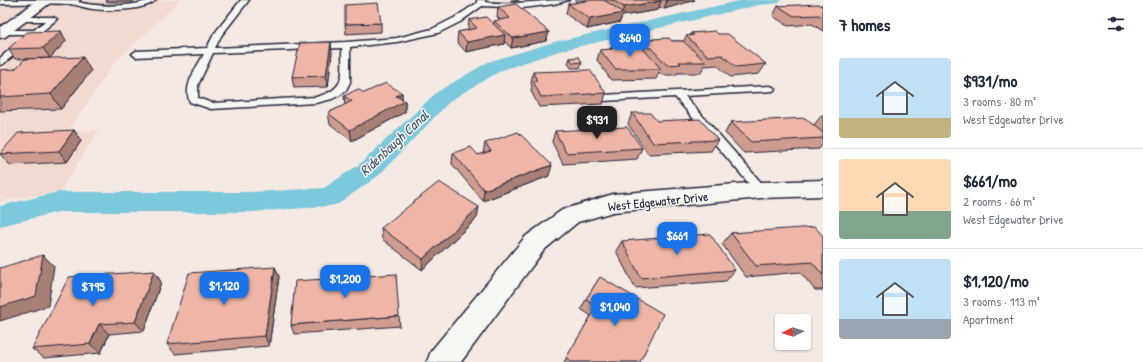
<!DOCTYPE html>
<meta charset="utf-8">
<style>
:root{--surface:#fff;--page:#f2f2f3;--text:#1f2937;--muted:#747a83;--line:#e0e1e3;--accent:#1a73e8}
body{margin:0;font-family:"Patrick Hand",sans-serif;background:var(--page);color:var(--text);height:100vh;display:flex;flex-direction:column;font-size:15px;white-space:nowrap}
*{box-sizing:border-box;margin:0}
p{font-size:13px;color:var(--muted)}
.icon{flex:none;width:22px;height:22px;fill:none;stroke:currentColor;stroke-width:2;stroke-linecap:round;stroke-linejoin:round}
.map{position:relative;flex:1;overflow:hidden}
.sheet{display:flex;flex-direction:column;background:var(--surface);width:320px}
.sheet>*{flex:none}
.needle{width:26px;rotate:265deg}
.controls{position:absolute;left:775px;top:314px;display:grid;gap:8px}
.controls a{display:grid;place-items:center;width:36px;height:36px;border-radius:4px;background:var(--surface);box-shadow:0 1px 3px #0004;font-size:20px}
.price{position:absolute;translate:-50% -34px;padding:0 9px;border-radius:8px;background:var(--accent);color:#fff;font-size:13px;line-height:26px;filter:drop-shadow(0 1px 2px #0008)}
.price::after{content:'';position:absolute;left:50%;top:24px;width:12px;height:9px;margin-left:-6px;background:inherit;clip-path:polygon(0 0,100% 0,50% 100%)}
.price.active{background:#222;color:#fff}
ul{padding:0;list-style:none}
li{display:flex;align-items:center;gap:12px;height:100px;padding:0 16px}
li+li{border-top:1px solid var(--line)}
li span{display:grid;place-items:center;flex:none;width:112px;height:80px;border-radius:4px;color:#555}
li>.icon{margin-inline-start:auto}
span .icon{width:48px;height:48px;fill:#fffc;stroke-width:1}
li b{font-size:17px}
h2{display:flex;justify-content:space-between;align-items:center;height:48px;padding:0 16px;font-size:17px}
main{display:flex;flex:1;min-height:0}
.map>svg:first-child{display:block}
.built{fill:#f3dad1}
.lines{fill:none;stroke-linecap:round;stroke-linejoin:round}
.canal{fill:#7cc8dc;fill-rule:evenodd}
.service-casing{stroke:#22223b;stroke-width:3}
.minor-casing{stroke:#22223b;stroke-width:3}
.secondary-casing{stroke:#22223b;stroke-width:3}
.service{fill:#f6f6f2;fill-rule:evenodd}
.minor{fill:#f6f6f2;fill-rule:evenodd}
.secondary{fill:#f6f6f2;fill-rule:evenodd}
.wall{fill:#ce9d90;stroke:#22223b}
.shaded-wall{fill:#a77f75;stroke:#22223b}
.building{fill:#efb6a7;stroke:#22223b}
.labels{text-anchor:middle;stroke-width:3;stroke-linejoin:round;paint-order:stroke}
.street-label{font-size:13px;fill:#22223b;stroke:#f6f6f2}
.water-label{font-size:14px;font-style:italic;fill:#3d546b;stroke:#f6f6f2}
</style>
<main>
<div class="map">
<svg width="823" height="362" viewBox="0 0 823 362">
<rect width="100%" height="100%" fill="#f5e9e3"/>
<filter id="ink" filterUnits="userSpaceOnUse"><feTurbulence type="fractalNoise" baseFrequency=".025" numOctaves="2"/><feDisplacementMap in="SourceGraphic" scale="8" xChannelSelector="R" yChannelSelector="G"/><feConvolveMatrix kernelMatrix="1 2 1 2 8 2 1 2 1" color-interpolation-filters="sRGB"/></filter>
<g filter="url(#ink)">
<path class="built" d="M0,0H180L112,66L68,131L99,130L60,192L0,201Z"/>
<g class="lines">
<path class="canal" d="M743,0H781L779,3L759,5L559,51L502,70L451,100L378,176L338,204L329,206L252,212H58L0,226V206L58,192H252L324,188L360,164L437,92L488,62L554,42Z"/>
<g class="service-casing">
<g id="service">
<path d="M0,0H80L78,2C96,7 116,6 134,4C142,3 148,0 156,0C145,11 108,11 93,9C84,8 76,4 68,4C46,3 23,4 0,4Z"/>
<path d="M241,0H249L221,36L215,48L346,42L397,38L432,29L454,18L477,3V0H485V2C513,6 540,0 569,0L554,4L523,8L482,6L460,22L438,33L397,42L350,47V82L346,90L340,95L332,99L316,103L211,109L190,102C182,87 197,67 204,54L136,57L132,54L136,51L207,48L214,34ZM342,48C342,75 347,89 316,97L212,103L198,98V85L213,53Z"/>
<path d="M18,17H53L57,19L3,64L0,65V58L28,34H0V30H34L45,21H21L17,19Z"/>
<path d="M770,86L773,87L775,89L773,91L685,96L765,187L767,190L765,193L761,194L757,193L675,97L603,101L598,98L603,95Z"/>
</g>
</g>
<g class="minor-casing">
<path id="minor" d="M823,180V196L761,198L613,212L578,222L544,250L461,362H427L431,351L526,236L562,210L613,194L761,182Z"/>
</g>
<g class="secondary-casing">
<path id="secondary" d="M38,0H54L5,37L0,38V27Z"/>
</g>
<use href="#service" class="service"/>
<use href="#minor" class="minor"/>
<use href="#secondary" class="secondary"/>
</g>
<g class="wall">
<path d="M106,0H134L133,2H107Z"/>
<path d="M576,0H695L664,9L659,7L658,10L622,16L620,22L587,29L566,14L568,4L575,3Z"/>
<path d="M823,3V31L812,24L788,26L773,16L778,6H821Z"/>
<path d="M498,7L549,32L546,41L511,48L504,41V44L466,52L457,42L458,32L468,30L469,20L494,24V21L500,20L497,17Z"/>
<path d="M381,23V32L346,34L345,24Z"/>
<path d="M61,31L66,41L50,58L15,59L8,49Z"/>
<path d="M691,33L718,34L766,64L759,74L730,77L717,65L704,66L701,73H677L676,75H662L659,72L656,79L611,80L597,60L600,50H610V48L617,47V45L642,48L645,40H653V39L672,41H684L686,36H690Z"/>
<path d="M332,52L328,87L294,88L292,77Z"/>
<path d="M570,58L582,62L580,68H571L568,63Z"/>
<path d="M0,70L91,71L61,109L0,111Z"/>
<path d="M533,72L606,93L603,104L539,107L531,91L532,86L531,83Z"/>
<path d="M364,93H402V99L405,101V112L352,141L330,124L328,113L345,105L344,96Z"/>
<path d="M632,113L657,121L718,140L711,151L648,154L628,124Z"/>
<path d="M822,115H823V144L819,149L744,153L725,133L731,122L814,125Z"/>
<path d="M74,130L81,141L67,162L10,165L0,154Z"/>
<path d="M555,131L642,148L637,159L563,164L552,142Z"/>
<path d="M485,143L549,176L483,201L452,164L453,153L478,155L483,154Z"/>
<path d="M477,218L422,270L382,239L381,228Z"/>
<path d="M731,233L823,236V290H815L800,272L746,277L722,244Z"/>
<path d="M622,241L735,270L726,281L635,288L616,251Z"/>
<path d="M275,267L279,277L269,346L175,354L167,344Z"/>
<path d="M154,271L161,282L144,331L109,334L101,353L44,358L32,349Z"/>
<path d="M600,277L640,362H564L591,316L581,309L586,299Z"/>
<path d="M399,316L400,326L294,334L291,325Z"/>
</g>
<g class="shaded-wall">
<path d="M511,0H519L511,1Z"/>
<path d="M667,0H695L664,9Z"/>
<path d="M661,1L658,10L622,16L620,22L587,29L590,19L622,13L624,7Z"/>
<path d="M61,31L66,41L50,58L43,48Z"/>
<path d="M549,32L546,41L511,48L513,38Z"/>
<path d="M505,35L504,44L466,52L467,42Z"/>
<path d="M331,42L332,52L328,87L326,76Z"/>
<path d="M83,57L91,71L61,109L51,94Z"/>
<path d="M402,93V103L405,101V112L352,141L350,130L396,96Z"/>
<path d="M74,130L81,141L67,162L59,151Z"/>
<path d="M552,165L549,176L483,201L484,190Z"/>
<path d="M479,207L477,218L422,270L423,259Z"/>
<path d="M43,255L54,266L48,306L0,321V307Z"/>
<path d="M275,267L279,277L269,346L265,336Z"/>
<path d="M154,271L161,282L144,331L135,322Z"/>
<path d="M99,324L109,334L101,353L90,344Z"/>
</g>
<g class="building">
<path d="M584,0H604L624,13L590,19L568,4L586,1Z"/>
<path d="M612,0H660L661,1L624,7Z"/>
<path d="M378,3L381,23L345,24V5Z"/>
<path d="M516,4L549,32L513,38L494,21L510,18L498,7Z"/>
<path d="M818,4L823,7V17L818,15L794,16L778,6Z"/>
<path d="M486,17L505,35L467,42L458,32L477,28L469,20Z"/>
<path d="M61,31L43,48L8,49L27,32Z"/>
<path d="M715,31L718,34H728L766,64L736,67L722,55L708,56L686,36L694,35L691,33Z"/>
<path d="M669,38L672,41H683L706,62H679L681,64L667,65L651,48H649L645,44H649L645,40H654L653,39Z"/>
<path d="M331,42L326,76L292,77L300,43Z"/>
<path d="M639,44L661,69H615L600,50L612,49L610,48L619,47L617,45Z"/>
<path d="M83,57L51,94L0,97V70L15,69L25,59Z"/>
<path d="M579,57L582,62L573,63L570,58Z"/>
<path d="M590,70L606,93L541,97L533,81H537L533,72Z"/>
<path d="M386,83L402,93L396,96L405,101L350,130L328,113L352,101L344,96L358,89L364,93Z"/>
<path d="M632,113H650L657,121L700,119L718,140L653,143Z"/>
<path d="M805,118L823,133V138L751,142L731,122Z"/>
<path d="M627,127L642,148L566,153L555,131Z"/>
<path d="M74,130L59,151L0,154L18,133Z"/>
<path d="M518,132L552,165L484,190L453,153L471,147L478,155L491,151L485,143Z"/>
<path d="M439,182L479,207L423,259L381,228Z"/>
<path d="M815,227L823,236V275L812,262L756,266L731,233Z"/>
<path d="M710,234L735,270L641,278L622,241Z"/>
<path d="M43,255L36,296L0,307V268Z"/>
<path d="M275,267L265,336L167,344L189,273Z"/>
<path d="M154,271L135,322L99,324L90,344L32,349L69,277Z"/>
<path d="M396,274L399,316L291,325L295,281Z"/>
<path d="M600,277L663,314L640,362H572L566,358L597,306L586,299Z"/>
</g>
</g>
<g class="labels">
<g class="street-label">
<text transform="translate(658 201) rotate(-6)" y="5">West Edgewater Drive</text>
</g>
<g class="water-label">
<text transform="translate(394 143) rotate(-43)" y="5">Ridenbaugh Canal</text>
</g>
</g>
</svg>
<div class="controls">
<a><svg class="needle" viewBox="-14 -14 28 28"><path d="M0-13l5 13h-10z" fill="#e53935"/><path d="M0 13l5-13h-10z" fill="#747a83"/></svg></a>
</div>
<b class="price" style="left:630px;top:58px">$640</b>
<b class="price active" style="left:597px;top:140px">$931</b>
<b class="price" style="left:677px;top:256px">$661</b>
<b class="price" style="left:345px;top:299px">$1,200</b>
<b class="price" style="left:224px;top:306px">$1,120</b>
<b class="price" style="left:93px;top:307px">$795</b>
<b class="price" style="left:615px;top:327px">$1,040</b>
</div>
<section class="sheet">
<h2>7 homes<svg class="icon" aria-label="filters" viewBox="0 0 24 24"><path d="M4 7h16M4 17h16"/><circle cx="9" cy="7" r="2"/><circle cx="15" cy="17" r="2"/></svg></h2>
<ul>
<li><span style="background:linear-gradient(#bfe0f5 75%,#c2b280 0)"><svg class="icon" aria-label="home" viewBox="0 0 24 24"><path d="M3 11l9-7 9 7M6 9v11h12V9"/></svg></span><div><b>$931/mo</b><p>3 rooms · 80 m²</p><p>West Edgewater Drive</p></div></li>
<li><span style="background:linear-gradient(#ffd9b3 65%,#7fa58c 0)"><svg class="icon" aria-label="home" viewBox="0 0 24 24"><path d="M3 11l9-7 9 7M6 9v11h12V9"/></svg></span><div><b>$661/mo</b><p>2 rooms · 66 m²</p><p>West Edgewater Drive</p></div></li>
<li><span style="background:linear-gradient(#bfe0f5 75%,#9aa5b1 0)"><svg class="icon" aria-label="home" viewBox="0 0 24 24"><path d="M3 11l9-7 9 7M6 9v11h12V9"/></svg></span><div><b>$1,120/mo</b><p>3 rooms · 113 m²</p><p>Apartment</p></div></li>
</ul>
</section>
</main>
